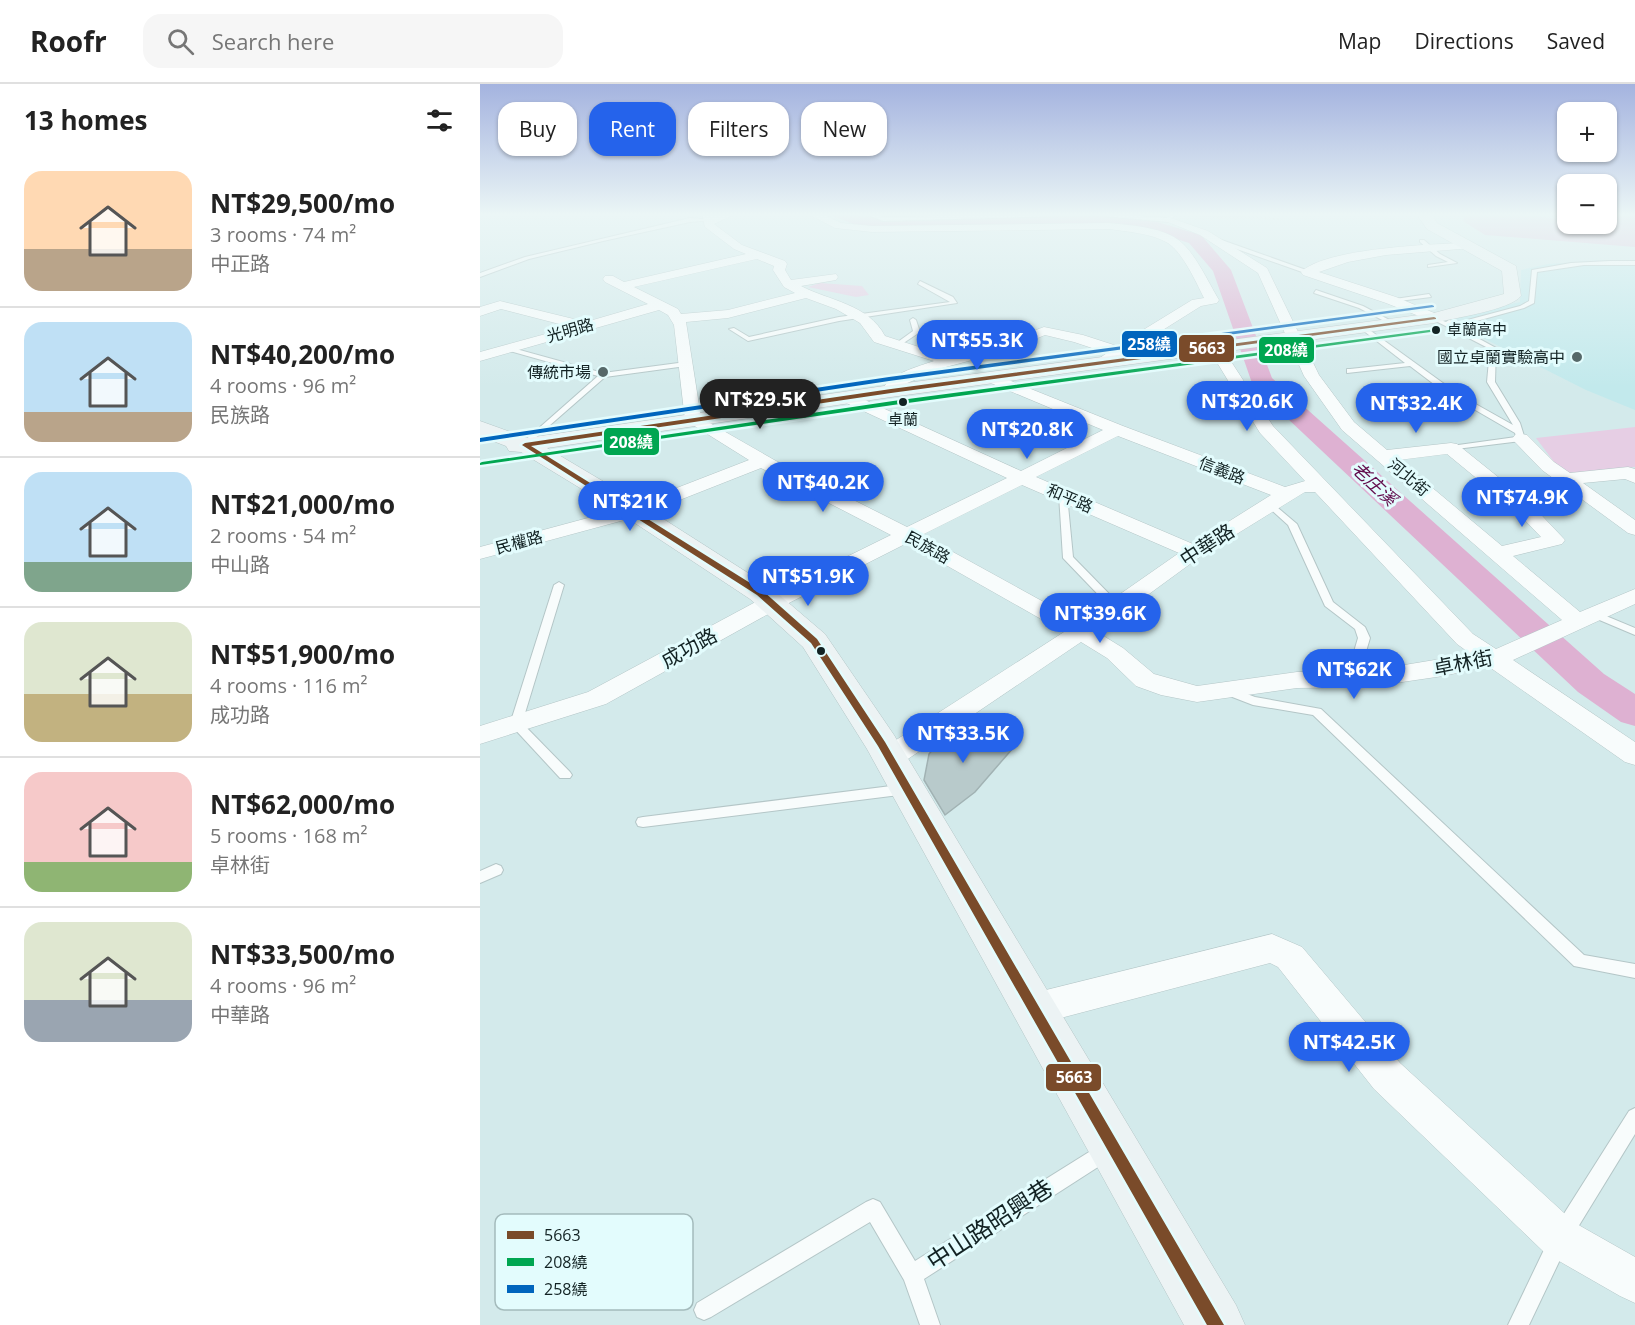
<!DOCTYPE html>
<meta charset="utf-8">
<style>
:root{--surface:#fff;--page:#f6f6f6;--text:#222;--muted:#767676;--line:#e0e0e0;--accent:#2563eb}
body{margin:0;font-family:"Open Sans","Noto Sans TC",sans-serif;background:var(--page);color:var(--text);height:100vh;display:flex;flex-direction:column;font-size:22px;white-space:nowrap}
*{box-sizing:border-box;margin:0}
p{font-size:20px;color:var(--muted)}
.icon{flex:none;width:33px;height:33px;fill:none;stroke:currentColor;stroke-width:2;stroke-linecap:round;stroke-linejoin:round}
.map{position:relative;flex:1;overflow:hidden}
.details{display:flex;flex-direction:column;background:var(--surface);width:480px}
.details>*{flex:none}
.banner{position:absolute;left:18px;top:18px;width:570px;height:54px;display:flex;gap:12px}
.fabs{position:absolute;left:1077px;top:18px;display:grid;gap:12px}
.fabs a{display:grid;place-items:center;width:60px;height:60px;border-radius:12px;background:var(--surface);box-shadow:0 2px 4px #0004;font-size:30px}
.price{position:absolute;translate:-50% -51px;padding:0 14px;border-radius:21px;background:var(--accent);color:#fff;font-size:20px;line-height:39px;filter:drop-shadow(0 2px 3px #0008)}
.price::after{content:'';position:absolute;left:50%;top:36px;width:18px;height:14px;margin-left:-9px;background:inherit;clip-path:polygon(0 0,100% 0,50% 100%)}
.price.selected{background:#222;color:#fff}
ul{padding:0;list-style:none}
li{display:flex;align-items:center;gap:18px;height:150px;padding:0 24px}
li+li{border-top:2px solid var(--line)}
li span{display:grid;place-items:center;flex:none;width:168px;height:120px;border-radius:18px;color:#555}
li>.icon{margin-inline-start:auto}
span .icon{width:72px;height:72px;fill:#fffc;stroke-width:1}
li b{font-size:26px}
h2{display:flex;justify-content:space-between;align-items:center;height:72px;padding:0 24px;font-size:26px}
.tag{padding:0 21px;border-radius:18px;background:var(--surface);box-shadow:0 2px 4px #0004;font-size:21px;line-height:54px}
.tag.selected{background:var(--accent);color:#fff}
header{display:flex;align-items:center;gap:36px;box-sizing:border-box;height:84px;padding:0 30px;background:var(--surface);border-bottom:2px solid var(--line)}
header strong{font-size:28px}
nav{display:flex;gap:33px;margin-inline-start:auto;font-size:21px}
.search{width:420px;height:54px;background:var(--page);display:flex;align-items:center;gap:15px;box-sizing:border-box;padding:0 21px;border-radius:18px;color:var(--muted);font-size:22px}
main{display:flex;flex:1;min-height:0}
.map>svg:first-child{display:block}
.built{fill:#c2e9ec}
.green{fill:#e6cee4}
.forest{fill:#ddbfd9}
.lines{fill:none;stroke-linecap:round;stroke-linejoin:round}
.river{fill:#deb1d2;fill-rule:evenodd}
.building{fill:#b8cacb;stroke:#a1b2b3;stroke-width:1.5}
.lane-casing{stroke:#b4c6c7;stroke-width:2}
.street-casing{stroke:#b4c6c7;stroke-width:1}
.secondary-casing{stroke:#b4c6c7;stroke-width:1}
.path{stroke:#c9d0d0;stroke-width:1.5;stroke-dasharray:2 2;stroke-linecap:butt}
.lane{fill:#f8fcfc;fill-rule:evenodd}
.street{fill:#f8fcfc;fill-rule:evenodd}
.secondary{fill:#ecf3f4;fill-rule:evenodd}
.bus-1-casing{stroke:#e3fcfd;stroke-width:5}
.bus-2-casing{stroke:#e3fcfd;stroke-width:5}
.bus-3-casing{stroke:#e3fcfd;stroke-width:5}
.bus-1{fill:#7a4b2a;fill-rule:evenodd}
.bus-2{fill:#00a651;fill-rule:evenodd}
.bus-3{fill:#0065bd;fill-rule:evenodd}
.bus-dot{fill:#122223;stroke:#e3fcfd;stroke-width:2}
.poi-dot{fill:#566869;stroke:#e3fcfd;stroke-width:2}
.labels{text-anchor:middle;stroke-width:6;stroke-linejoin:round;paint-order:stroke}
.far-bus-label{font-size:15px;fill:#122223;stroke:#e3fcfd;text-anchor:start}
.far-street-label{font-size:16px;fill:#122223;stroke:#e3fcfd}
.far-poi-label{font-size:16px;fill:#122223;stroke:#e3fcfd;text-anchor:end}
.far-water-label{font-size:18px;font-style:italic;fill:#620b4c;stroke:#e3fcfd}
.street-label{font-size:20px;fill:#122223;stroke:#e3fcfd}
.near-street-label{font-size:24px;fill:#122223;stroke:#e3fcfd}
.key{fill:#e3fcfd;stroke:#a4bbbc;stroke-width:1.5}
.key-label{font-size:16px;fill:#122223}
.line-badge{stroke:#e3fcfd;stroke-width:2}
.badge-label{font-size:16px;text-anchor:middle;font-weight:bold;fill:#fff}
</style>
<header>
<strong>Roofr</strong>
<div class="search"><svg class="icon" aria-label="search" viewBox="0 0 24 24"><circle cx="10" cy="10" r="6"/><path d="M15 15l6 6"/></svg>Search here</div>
<nav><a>Map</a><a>Directions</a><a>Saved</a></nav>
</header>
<main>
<section class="details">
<h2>13 homes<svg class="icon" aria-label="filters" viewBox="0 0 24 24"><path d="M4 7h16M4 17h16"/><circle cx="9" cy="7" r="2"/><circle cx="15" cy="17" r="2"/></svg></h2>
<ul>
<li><span style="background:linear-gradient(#ffd9b3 65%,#b9a48a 0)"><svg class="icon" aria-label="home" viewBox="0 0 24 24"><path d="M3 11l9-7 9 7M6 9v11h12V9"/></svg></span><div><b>NT$29,500/mo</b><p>3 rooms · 74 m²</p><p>中正路</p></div></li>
<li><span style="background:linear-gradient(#bfe0f5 75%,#b9a48a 0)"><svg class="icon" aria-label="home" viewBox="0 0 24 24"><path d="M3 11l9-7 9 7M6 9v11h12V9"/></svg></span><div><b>NT$40,200/mo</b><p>4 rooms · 96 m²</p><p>民族路</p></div></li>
<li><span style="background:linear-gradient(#bfe0f5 75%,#7fa58c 0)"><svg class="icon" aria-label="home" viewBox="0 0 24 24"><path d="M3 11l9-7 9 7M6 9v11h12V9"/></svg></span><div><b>NT$21,000/mo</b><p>2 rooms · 54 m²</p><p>中山路</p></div></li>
<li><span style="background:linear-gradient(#dfe7d0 60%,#c2b280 0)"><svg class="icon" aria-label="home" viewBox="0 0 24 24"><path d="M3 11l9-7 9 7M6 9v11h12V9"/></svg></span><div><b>NT$51,900/mo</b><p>4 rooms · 116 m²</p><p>成功路</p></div></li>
<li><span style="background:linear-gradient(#f6c9c9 75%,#8fb573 0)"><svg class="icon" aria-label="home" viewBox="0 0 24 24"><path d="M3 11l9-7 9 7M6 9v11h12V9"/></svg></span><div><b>NT$62,000/mo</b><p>5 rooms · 168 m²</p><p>卓林街</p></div></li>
<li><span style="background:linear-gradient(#dfe7d0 65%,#9aa5b1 0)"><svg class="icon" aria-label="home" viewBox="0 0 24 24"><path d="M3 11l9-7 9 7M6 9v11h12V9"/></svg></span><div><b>NT$33,500/mo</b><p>4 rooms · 96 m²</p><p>中華路</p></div></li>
</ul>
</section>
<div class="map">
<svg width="1155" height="1241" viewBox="0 0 1155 1241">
<rect width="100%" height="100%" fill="#d3eaeb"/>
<path class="built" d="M1128,176L1155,178V326L1106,306L965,235L1040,218L1041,186L1068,180Z"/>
<g class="green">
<path d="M340,199L382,202L389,211L376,213L328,203Z"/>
<path d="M1155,343V383L1083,390L1056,354Z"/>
</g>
<path class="forest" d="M998,129H1027L1071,134L1095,142L1104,140H1126L1127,133L1136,131L1155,132V163L1005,151L983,137L985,132Z"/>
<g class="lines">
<path class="river" d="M351,129H373L383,133L449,136L599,131L664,134L721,151L751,186L792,294L1124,590L1155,610V642L1141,638L1098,608L773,302L733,187L709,159L663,144L599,141L449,146L381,143L353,132Z"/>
</g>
<path class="building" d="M494,634L533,664L495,708L465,731L444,696L449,670L459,658Z"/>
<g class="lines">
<g class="lane-casing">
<g id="lane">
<path d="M383,129H390L403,133L620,129L687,134L692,129H697L688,138L613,131L403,137Z"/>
<path d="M210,134L232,136L210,138L123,157L49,175L0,193V189L45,173Z"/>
<path d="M736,154L829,187L830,188L825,189L734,157Z"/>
<path d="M940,156H944L960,170L977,179L948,183V181L968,178L956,172L940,158Z"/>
<path d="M1130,177H1155V181H1104L1057,188L1054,219L1044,224L982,241L972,240L1016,264L1015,298L1040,339L1045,355L1041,357L968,366L967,364L971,362L1036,353L1035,349L985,320L992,318L1033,341L1007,298L1010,265L952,235V233L966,238L969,236L980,238L1040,222L1049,217L1052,186L1091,179Z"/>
<path d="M440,197L473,213L477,219L359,237L268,257L249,245L254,244L269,253L359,233L470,218L438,200Z"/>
<path d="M836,206L883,222L915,239L910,240L879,224L834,209Z"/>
<path d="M949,210L951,213L911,218L908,216Z"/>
<path d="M433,234L436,236L440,248L419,262H415V260L433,247L430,236Z"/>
<path d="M880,242H884L967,302V306L928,324L924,322L925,320L959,304L930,282L867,289V285H870L925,279L880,244Z"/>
<path d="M25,262L123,289L206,278L210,280L206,282L125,293L45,363L41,361L42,359L118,292L23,265L22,264Z"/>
<path d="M583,408L587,411L593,473L640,521L641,523L640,525H632L583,474L579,411Z"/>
<path d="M791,418L817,440L853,518L885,543L890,554L885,571L894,595L892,598H884L873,571L878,554L875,545L845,522L808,441L786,421Z"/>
<path d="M79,498L84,501L42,639L90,688L92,691L90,694H80L30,640L74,501Z"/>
<path d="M1114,527L1155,544V551L1110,532L1109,530Z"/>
<path d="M746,602L775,613L841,625L1104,871L1155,880V894L1094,882L833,631L773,621L742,609L740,606Z"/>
<path d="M427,700L432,702L434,705L432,708L427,710L163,743L158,742L156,738L158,734L163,733Z"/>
<path d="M16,780L21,782L23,786L21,790L0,799V787Z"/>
<path d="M1155,1024V1050L1087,1161L1049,1241H1028L1073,1147L1149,1027Z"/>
<path d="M625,1058L632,1060L634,1067L632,1074L444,1195L460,1241H440L424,1196L390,1138L231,1233L224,1236L217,1233L214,1226L217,1219L386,1118L393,1115L400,1118L435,1177Z"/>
</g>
</g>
<g class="street-casing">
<g id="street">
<path d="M222,129H232L233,131L257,129L234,140L262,161L305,177L307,180L305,186L311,196L356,190L358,193L356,196L321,202C350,217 388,220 405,252L470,273L516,261L564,243L603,251L637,262L712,216L724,214C716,198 703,169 688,159C671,149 648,148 629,145L392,148L355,144L326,129H340L361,139L392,142L629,139C649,141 680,143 697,155C714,166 728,198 739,216L737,219L721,222L627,281H617L614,278L627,269L594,258L565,251L526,267L462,284L425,300L417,310L411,312L403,307C405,291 440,282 454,277L394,258L380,239L356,225L326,214L248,234L206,238L221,334L296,377L427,443L527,394L362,317L360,314L362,311H374L541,387L623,346L506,297L503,294L511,289L643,342L805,403L825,397L780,349L727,262L734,258L739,259L793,342L993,550L1016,565L1082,536L862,346L824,292L778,189L720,151L683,136L688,133L728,147L787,184L839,291L874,338L907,366L971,359L977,360L1048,417L1085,456L1082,460L1033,472L1100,528L1155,505V520L1033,576L1155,658V681L1145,678L1008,582L963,592L888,603L817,604L717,618L681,611L656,602L627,574L601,558L419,681L409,684L399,681L395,674L399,667L584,548L427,459L299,524L126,620L0,660V642L108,608L283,514L411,451L281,384L159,432L0,475V463L145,424L269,376L205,336L194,241L188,231L179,226L0,277V268L91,243L21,225L0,232V223L20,217L106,238L168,220L125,198L123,195L125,192H133L144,198L266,170L254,165L225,143ZM277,175L294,182L293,186L304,203L315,209L248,226L201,230L198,225L154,203ZM638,352L791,411L713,460L556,393ZM967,370L1034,425L1061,453L1022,462L919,376ZM542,401L699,469L600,538L442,451ZM825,408H835L977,560L991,570L888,587L817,588L717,602L674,590L643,564L617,548L721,472Z"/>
<path d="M988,159L992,160V164L906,171L868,178L839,188L916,213L959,231L961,234L954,238L906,219L823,191L821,188C845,164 953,160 988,159Z"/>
<path d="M1041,350L1047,351L1074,378L1090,389L1148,383L1155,385V399L1145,395L1103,399L1155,436V451L1148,449L1062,386L1032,355L1035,351Z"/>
<path d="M792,850L822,863L920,979L1095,1139L1155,1173V1219L1140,1212L1065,1169L894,1005L798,883L790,879L554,941L542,936L537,925L542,914L554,909Z"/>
</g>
</g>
<g class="secondary-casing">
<path id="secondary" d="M936,129H951L957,139L1036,182L1041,212C1030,226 973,234 954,239L411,313L67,364L141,408L290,503L345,550L414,651L756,1221L765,1241H704L387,665L323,563L270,515L123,418L41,368L29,367L26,362L0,352V337L47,354L411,301L954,229L1024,210L1022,187L947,145Z"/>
</g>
<path class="path" d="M721,132L802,135"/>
<use href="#lane" class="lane"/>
<use href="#street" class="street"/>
<use href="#secondary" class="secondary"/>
<g class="bus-1-casing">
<path id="bus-1" d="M954,233L956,234V235L411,309L51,362L283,507L337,555L405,658L744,1241H727L398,662L331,559L277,511L42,361L45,359L411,305Z"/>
</g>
<g class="bus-2-casing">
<path id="bus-2" d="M956,245H958V247L413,321L0,381V379L2,378L413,317Z"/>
</g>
<g class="bus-3-casing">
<path id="bus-3" d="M952,221L954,222V223L409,297L0,358V354L409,293Z"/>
</g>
<use href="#bus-1" class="bus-1"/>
<use href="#bus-2" class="bus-2"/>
<use href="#bus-3" class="bus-3"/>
</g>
<linearGradient id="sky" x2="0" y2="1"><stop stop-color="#a4b3df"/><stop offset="0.43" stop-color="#ebf6f6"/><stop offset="1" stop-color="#ebf6f6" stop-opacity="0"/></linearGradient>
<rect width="1155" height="303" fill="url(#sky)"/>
<g class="bus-dot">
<circle cx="956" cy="246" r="5"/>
<circle cx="423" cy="318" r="5"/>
<circle cx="341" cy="567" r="5"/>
</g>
<g class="poi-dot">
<circle cx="1097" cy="273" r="6"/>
<circle cx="123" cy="288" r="6"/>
</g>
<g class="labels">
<g class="far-bus-label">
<text x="967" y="251">卓蘭高中</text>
<text x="423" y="341" text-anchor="middle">卓蘭</text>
</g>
<g class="far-street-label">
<text transform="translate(90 246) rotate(-16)" y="6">光明路</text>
<text transform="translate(742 386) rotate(21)" y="6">信義路</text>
<text transform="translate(929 393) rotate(40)" y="6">河北街</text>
<text transform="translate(590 414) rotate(23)" y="6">和平路</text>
<text transform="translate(39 458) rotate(-15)" y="6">民權路</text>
<text transform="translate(448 463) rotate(29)" y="6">民族路</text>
</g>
<g class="far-poi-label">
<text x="1085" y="279">國立卓蘭實驗高中</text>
<text x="111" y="294">傳統市場</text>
</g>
<g class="far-water-label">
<text transform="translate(894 400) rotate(43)" y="6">老庄溪</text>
</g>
<g class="street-label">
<text transform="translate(727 461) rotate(-33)" y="7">中華路</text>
<text transform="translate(209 564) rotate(-29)" y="7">成功路</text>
<text transform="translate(983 579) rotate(-11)" y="7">卓林街</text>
</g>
<g class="near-street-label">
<text transform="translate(510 1141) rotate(-33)" y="8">中山路昭興巷</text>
</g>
</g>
<rect x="15" y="1130" width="198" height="96" rx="9" class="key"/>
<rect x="27" y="1147" width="27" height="8" fill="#7a4b2a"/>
<rect x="27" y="1174" width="27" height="8" fill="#00a651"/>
<rect x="27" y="1201" width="27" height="8" fill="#0065bd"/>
<g class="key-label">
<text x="64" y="1157">5663</text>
<text x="64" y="1184">208繞</text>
<text x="64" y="1211">258繞</text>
</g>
<g class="line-badge">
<rect x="641" y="246" width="57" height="28" rx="6" fill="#0065bd"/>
<rect x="698" y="250" width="57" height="29" rx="6" fill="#7a4b2a"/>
<rect x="778" y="252" width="57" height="28" rx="6" fill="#00a651"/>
<rect x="123" y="343" width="57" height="29" rx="6" fill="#00a651"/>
<rect x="565" y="979" width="57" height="29" rx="6" fill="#7a4b2a"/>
</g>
<g class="badge-label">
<text x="669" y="266">258繞</text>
<text x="727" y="270">5663</text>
<text x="806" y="272">208繞</text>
<text x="151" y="364">208繞</text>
<text x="594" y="999">5663</text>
</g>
</svg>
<div class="fabs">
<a>+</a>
<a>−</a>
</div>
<b class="price" style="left:497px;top:287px">NT$55.3K</b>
<b class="price selected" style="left:280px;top:346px">NT$29.5K</b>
<b class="price" style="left:767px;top:348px">NT$20.6K</b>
<b class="price" style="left:936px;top:350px">NT$32.4K</b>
<b class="price" style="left:547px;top:376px">NT$20.8K</b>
<b class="price" style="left:343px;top:429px">NT$40.2K</b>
<b class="price" style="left:1042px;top:444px">NT$74.9K</b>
<b class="price" style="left:150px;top:448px">NT$21K</b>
<b class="price" style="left:328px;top:523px">NT$51.9K</b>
<b class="price" style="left:620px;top:560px">NT$39.6K</b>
<b class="price" style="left:874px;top:616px">NT$62K</b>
<b class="price" style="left:483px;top:680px">NT$33.5K</b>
<b class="price" style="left:869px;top:989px">NT$42.5K</b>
<div class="banner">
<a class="tag">Buy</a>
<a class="tag selected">Rent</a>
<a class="tag">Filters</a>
<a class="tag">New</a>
</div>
</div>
</main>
